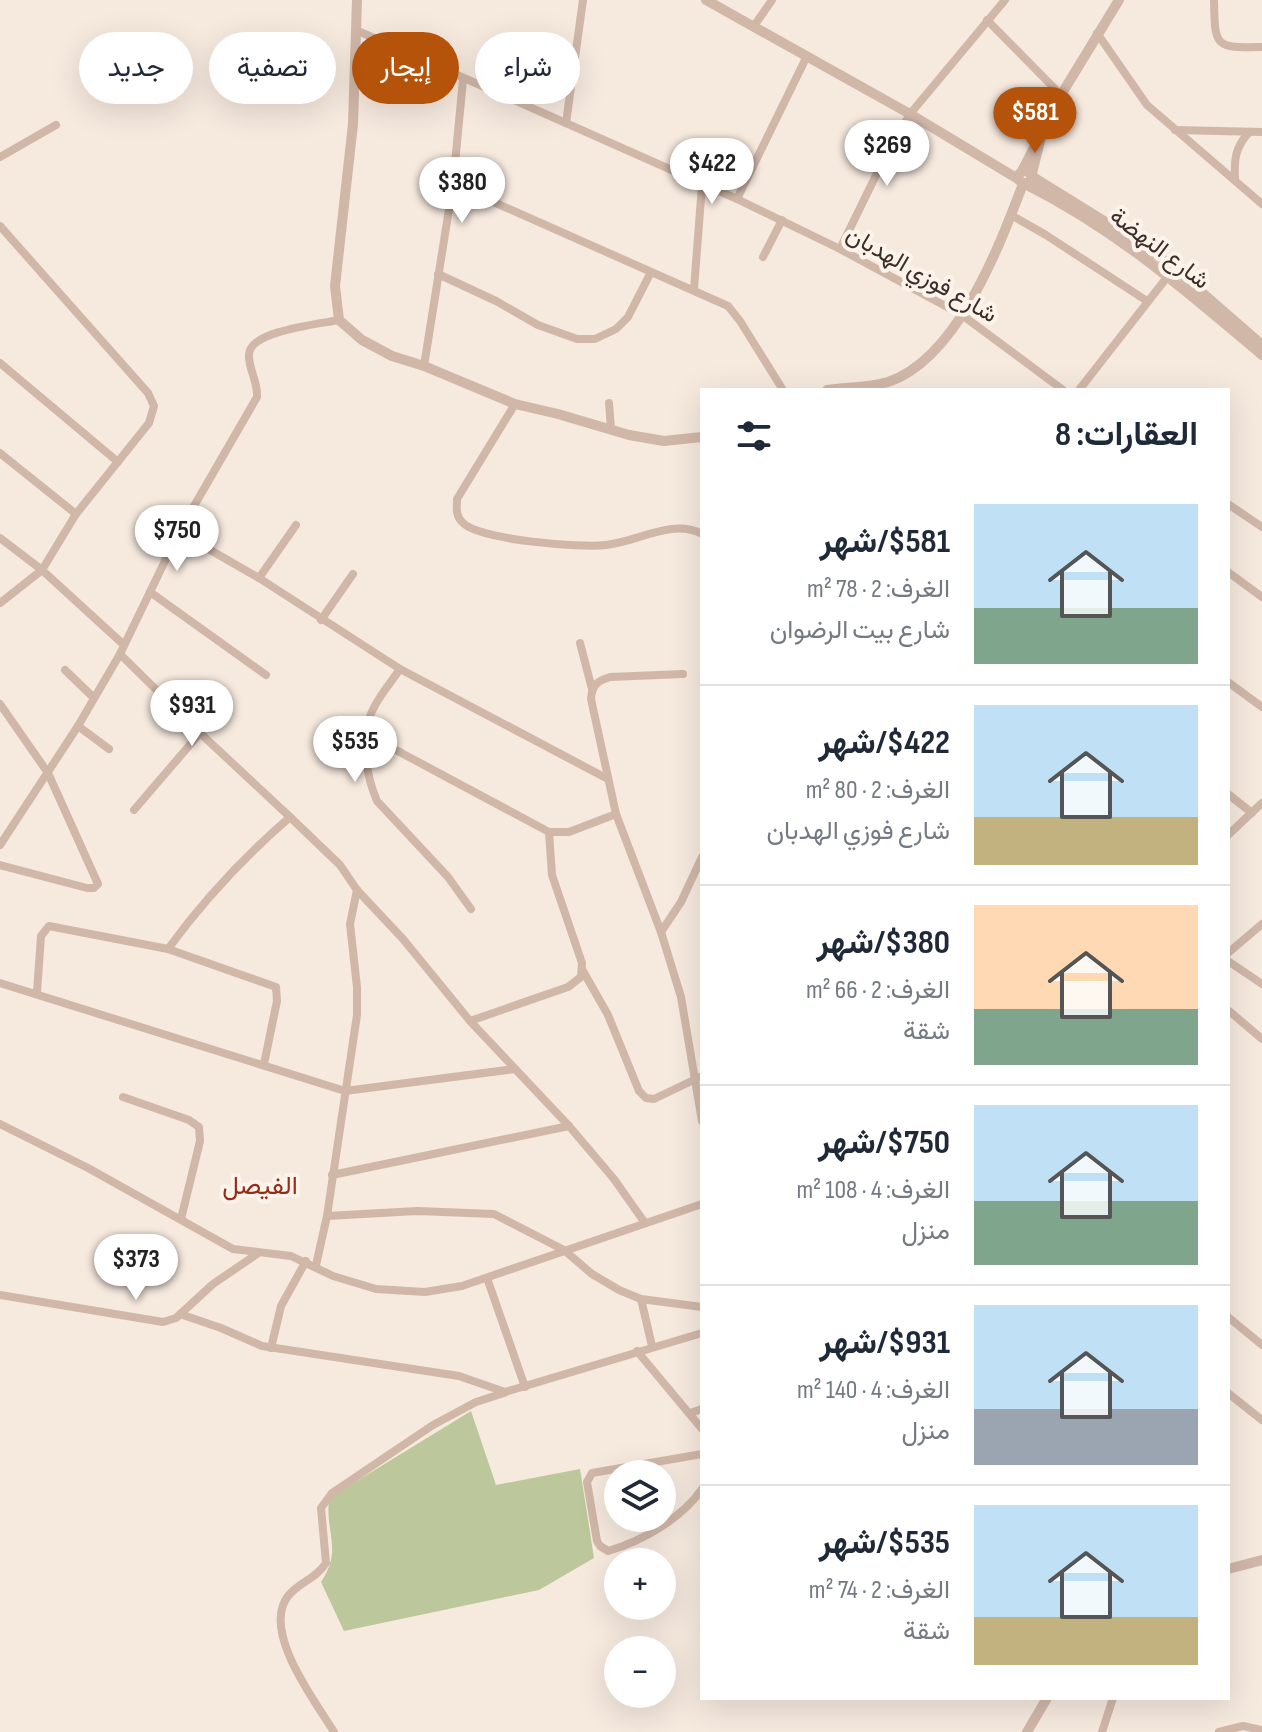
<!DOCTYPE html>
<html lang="ar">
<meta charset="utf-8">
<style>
:root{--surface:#fff;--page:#f6f6f7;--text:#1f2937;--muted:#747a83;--line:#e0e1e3;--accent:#b45309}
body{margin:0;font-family:"Sofia Sans Condensed",Vazirmatn,sans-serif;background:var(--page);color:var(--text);direction:rtl;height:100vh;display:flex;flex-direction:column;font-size:30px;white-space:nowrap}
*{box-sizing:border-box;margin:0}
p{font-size:26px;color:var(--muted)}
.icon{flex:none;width:44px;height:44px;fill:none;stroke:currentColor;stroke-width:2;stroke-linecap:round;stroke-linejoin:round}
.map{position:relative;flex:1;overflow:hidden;direction:ltr}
.drawer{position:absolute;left:700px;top:388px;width:530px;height:1312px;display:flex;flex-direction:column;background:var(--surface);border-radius:0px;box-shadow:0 8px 32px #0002;direction:rtl}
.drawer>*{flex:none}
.hud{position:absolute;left:24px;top:32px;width:556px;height:72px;direction:rtl;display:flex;gap:16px}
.controls{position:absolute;left:604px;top:1460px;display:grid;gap:16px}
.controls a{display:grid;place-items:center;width:72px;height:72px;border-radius:50%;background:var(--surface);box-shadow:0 8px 32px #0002;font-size:40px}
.price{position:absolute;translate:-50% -68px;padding:0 18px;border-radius:28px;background:#fff;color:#222;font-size:26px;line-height:52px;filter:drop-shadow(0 2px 4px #0008)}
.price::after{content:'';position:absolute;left:50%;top:48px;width:24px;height:18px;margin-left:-12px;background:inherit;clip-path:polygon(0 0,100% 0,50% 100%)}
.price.selected{background:var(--accent);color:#fff}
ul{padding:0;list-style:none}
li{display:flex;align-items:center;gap:24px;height:200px;padding:0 32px}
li+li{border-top:2px solid var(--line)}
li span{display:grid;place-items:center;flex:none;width:224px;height:160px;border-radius:0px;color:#555}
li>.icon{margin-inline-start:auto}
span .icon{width:96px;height:96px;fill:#fffc;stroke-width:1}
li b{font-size:34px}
h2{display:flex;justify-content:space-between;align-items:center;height:96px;padding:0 32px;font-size:34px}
.tag{padding:0 28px;border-radius:36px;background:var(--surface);box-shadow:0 8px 32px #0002;font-size:28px;line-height:72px}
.tag.selected{background:var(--accent);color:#fff}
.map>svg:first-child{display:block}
.green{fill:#bcc79b}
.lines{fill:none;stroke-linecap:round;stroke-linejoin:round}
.minor{stroke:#d0b7a8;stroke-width:8}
.tertiary{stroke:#d0b7a8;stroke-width:10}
.labels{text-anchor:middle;stroke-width:8;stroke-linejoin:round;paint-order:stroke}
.street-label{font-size:24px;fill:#3c2d29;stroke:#fcf3eb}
.neighbourhood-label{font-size:26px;fill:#952c17;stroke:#fcf3eb}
</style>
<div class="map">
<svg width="1262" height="1732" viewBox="0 0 1262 1732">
<rect width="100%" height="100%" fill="#f6e9de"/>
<path class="green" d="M471,1411L496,1485L580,1469L594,1558L539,1590L344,1631L321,1582C343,1549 325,1534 329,1498Z"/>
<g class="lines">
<g class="minor">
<path d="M1214,0C1215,47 1214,48 1262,47"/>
<path d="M987,20L1061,95"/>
<path d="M754,26L772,0"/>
<path d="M358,31L737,199L840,249L962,315L1063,390"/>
<path d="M1097,33L1147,105L1262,204"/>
<path d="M566,123L583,0"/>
<path d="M1175,130L1262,132"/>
<path d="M0,157L56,125"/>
<path d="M1235,180C1234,159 1235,148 1249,132"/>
<path d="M453,184L728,306L740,321L783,390"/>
<path d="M737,199L807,56"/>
<path d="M1011,215L1046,235L1147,301"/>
<path d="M0,226L148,393L154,406L149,423L76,514L42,570L124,645"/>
<path d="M840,249L881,165L910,114L1005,0"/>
<path d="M763,257L782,220"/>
<path d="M438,274L496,301L538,325L577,339H595L616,329L628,317L650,274"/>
<path d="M694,289L702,185"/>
<path d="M0,363L118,462"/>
<path d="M424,366L453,184L463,80"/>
<path d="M1079,390L1168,276"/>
<path d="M609,403L611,429"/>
<path d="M515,404L457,499C457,507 455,515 462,522C477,540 581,548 606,545C638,542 672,518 702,534"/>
<path d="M0,453L76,514"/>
<path d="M1228,504L1262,527"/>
<path d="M179,532L259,578L400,669L606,778"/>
<path d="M0,538L42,570L0,603"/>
<path d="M1228,572L1262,597"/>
<path d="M259,578L296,525"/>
<path d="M150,592L266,675"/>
<path d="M321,620L353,574"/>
<path d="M580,643L592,689"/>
<path d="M120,654L200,733L290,817"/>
<path d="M400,669C389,685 375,701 369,719C361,743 367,778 377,801L448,877L471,909"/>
<path d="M65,670L94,698"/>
<path d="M683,674L610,677C597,681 592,685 591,699L616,814L661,932L681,997L702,1121"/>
<path d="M1228,682L1262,707"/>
<path d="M0,704L48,773L98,884L94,888H87L0,865"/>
<path d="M78,726L109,749"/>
<path d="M366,734L549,832H569L616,814"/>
<path d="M1228,794L1252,813"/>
<path d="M134,810L200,733"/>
<path d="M1228,835L1262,803"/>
<path d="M0,845L78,726L120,654L179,532L257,397C258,381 248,369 249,354C250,331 319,324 339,320"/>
<path d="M661,932L681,902L702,857"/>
<path d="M1228,953L1262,924"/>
<path d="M1228,961L1262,984"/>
<path d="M583,971L608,1015L639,1091L646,1098L654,1099L702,1076"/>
<path d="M0,983L345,1091L515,1069"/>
<path d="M37,992L41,936L49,926L168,949"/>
<path d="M1228,1010L1262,1039"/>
<path d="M470,1021L568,987L581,977L582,963L552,875L549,832"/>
<path d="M264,1064L277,1001L276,987L168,949C203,901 245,856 290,817L340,865L357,890L403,939L470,1021L569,1126L614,1179L645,1223"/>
<path d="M123,1097L189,1120L199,1127L200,1141L181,1219"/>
<path d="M0,1124L88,1168L233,1249L291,1256L333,1276L376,1289L425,1292L462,1286L702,1204"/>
<path d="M332,1175L569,1126"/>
<path d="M327,1216L417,1211L494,1214L564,1250L592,1274L619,1290L641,1299L702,1307"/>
<path d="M316,1265L327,1216L357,1015V987L350,924L357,890"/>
<path d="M487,1278L525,1387"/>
<path d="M0,1295L163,1322L176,1318L213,1284L257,1254"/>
<path d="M641,1299L652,1346"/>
<path d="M180,1314L221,1328L262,1346L459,1376L505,1392L702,1333"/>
<path d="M1228,1317L1262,1345"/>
<path d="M271,1348L281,1306L306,1261"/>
<path d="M637,1351L702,1429"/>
<path d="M1228,1393L1262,1420"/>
<path d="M690,1413L702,1409"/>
<path d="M702,1454L592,1473L587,1482L597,1541L600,1546L608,1551C643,1541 682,1518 702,1489"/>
<path d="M334,1732C315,1701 261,1631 288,1596C299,1582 316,1579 326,1563L321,1508L332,1493L433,1425L476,1402L504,1393"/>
<path d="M1102,1732L1113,1698"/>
<path d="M1219,1732L1243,1726L1262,1730"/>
</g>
<g class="tertiary">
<path d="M357,0L353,124L335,286L339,320L362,340L392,356L424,366L515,404L558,414L629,435L664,441L702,437"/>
<path d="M706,0L910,114L1018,179"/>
<path d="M1022,171L1061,95L1119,0"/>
<path d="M1032,173L1041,137"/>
<path d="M1033,177L1125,234L1168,263L1262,345"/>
<path d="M1027,185C1117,230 1186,291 1262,355"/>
<path d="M827,390C847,387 868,388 888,382C957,359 999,247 1023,184L1018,179V175L1025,170L1030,171L1032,181L1023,184"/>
<path d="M1228,1569L1262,1560"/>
<path d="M1027,1732L1047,1698"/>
</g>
</g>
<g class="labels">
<g class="street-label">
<text transform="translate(1160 248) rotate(37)" y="8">شارع النهضة</text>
<text transform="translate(922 274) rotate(30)" y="8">شارع فوزي الهدبان</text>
</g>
<g class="neighbourhood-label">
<text x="260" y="1194">الفيصل</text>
</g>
</g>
</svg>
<div class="controls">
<a><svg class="icon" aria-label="layers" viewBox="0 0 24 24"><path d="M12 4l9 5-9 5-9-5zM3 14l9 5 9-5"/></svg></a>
<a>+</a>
<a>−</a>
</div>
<b class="price selected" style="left:1035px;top:155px">$581</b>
<b class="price" style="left:887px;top:188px">$269</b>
<b class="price" style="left:712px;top:206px">$422</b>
<b class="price" style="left:462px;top:225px">$380</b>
<b class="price" style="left:177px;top:573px">$750</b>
<b class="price" style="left:192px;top:748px">$931</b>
<b class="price" style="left:355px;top:784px">$535</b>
<b class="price" style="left:136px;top:1302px">$373</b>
<div class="hud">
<a class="tag">شراء</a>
<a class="tag selected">إيجار</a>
<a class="tag">تصفية</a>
<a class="tag">جديد</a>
</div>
<section class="drawer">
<h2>العقارات: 8<svg class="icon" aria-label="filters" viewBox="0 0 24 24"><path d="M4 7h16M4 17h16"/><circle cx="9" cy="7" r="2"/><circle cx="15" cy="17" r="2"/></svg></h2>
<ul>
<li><span style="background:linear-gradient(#bfe0f5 65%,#7fa58c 0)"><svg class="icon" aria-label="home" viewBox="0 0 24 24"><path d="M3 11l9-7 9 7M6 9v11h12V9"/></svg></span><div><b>$581/شهر</b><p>الغرف: 2 · 78 m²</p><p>شارع بيت الرضوان</p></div></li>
<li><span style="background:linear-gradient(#bfe0f5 70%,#c2b280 0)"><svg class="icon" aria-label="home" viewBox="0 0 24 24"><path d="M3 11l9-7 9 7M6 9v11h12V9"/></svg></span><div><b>$422/شهر</b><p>الغرف: 2 · 80 m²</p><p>شارع فوزي الهدبان</p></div></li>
<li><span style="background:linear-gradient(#ffd9b3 65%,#7fa58c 0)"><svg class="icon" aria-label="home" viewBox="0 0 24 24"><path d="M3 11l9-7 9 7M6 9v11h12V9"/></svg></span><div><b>$380/شهر</b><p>الغرف: 2 · 66 m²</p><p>شقة</p></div></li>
<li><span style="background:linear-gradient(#bfe0f5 60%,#7fa58c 0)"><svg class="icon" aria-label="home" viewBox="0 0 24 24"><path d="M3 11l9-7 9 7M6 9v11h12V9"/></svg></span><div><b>$750/شهر</b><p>الغرف: 4 · 108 m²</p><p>منزل</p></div></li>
<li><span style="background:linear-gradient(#bfe0f5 65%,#9aa5b1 0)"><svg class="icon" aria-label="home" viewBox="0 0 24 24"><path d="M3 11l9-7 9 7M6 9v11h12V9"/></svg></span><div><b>$931/شهر</b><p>الغرف: 4 · 140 m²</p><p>منزل</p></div></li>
<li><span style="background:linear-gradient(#bfe0f5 70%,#c2b280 0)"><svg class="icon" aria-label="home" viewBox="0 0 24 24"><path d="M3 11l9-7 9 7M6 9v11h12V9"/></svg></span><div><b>$535/شهر</b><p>الغرف: 2 · 74 m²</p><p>شقة</p></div></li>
</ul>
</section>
</div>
